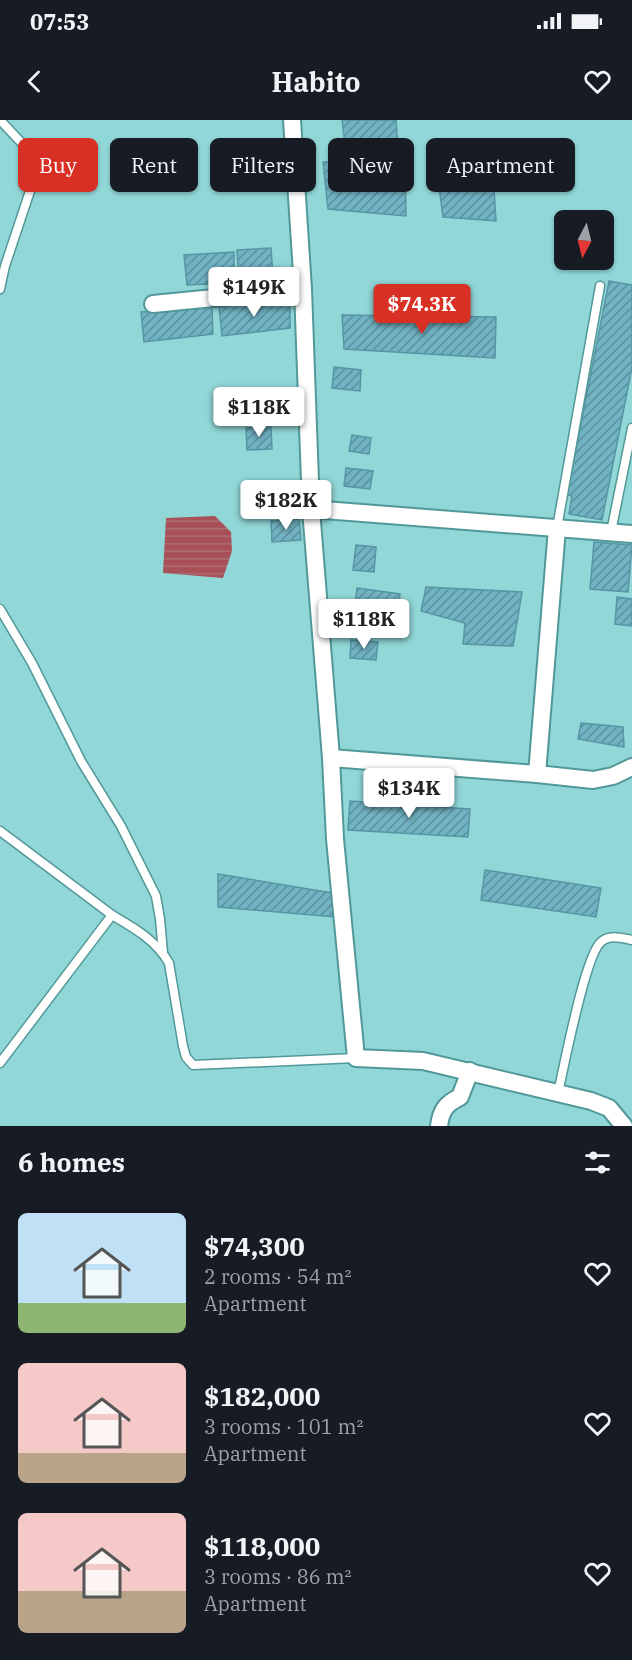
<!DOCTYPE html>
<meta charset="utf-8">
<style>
:root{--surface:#171b24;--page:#20242c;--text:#f1f3f6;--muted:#9ea1a6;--accent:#d93025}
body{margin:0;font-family:"IBM Plex Serif",serif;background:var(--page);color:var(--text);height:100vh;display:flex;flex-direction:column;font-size:22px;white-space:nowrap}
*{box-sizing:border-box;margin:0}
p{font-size:20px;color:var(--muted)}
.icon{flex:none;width:33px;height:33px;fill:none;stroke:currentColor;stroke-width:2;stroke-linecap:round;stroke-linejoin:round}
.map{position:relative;height:1006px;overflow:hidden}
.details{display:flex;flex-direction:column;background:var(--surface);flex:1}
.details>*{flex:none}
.top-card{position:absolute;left:18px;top:18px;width:597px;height:54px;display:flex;gap:12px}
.needle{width:39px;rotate:187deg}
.buttons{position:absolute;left:554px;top:90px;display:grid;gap:12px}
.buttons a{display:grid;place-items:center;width:60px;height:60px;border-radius:9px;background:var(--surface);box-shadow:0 2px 4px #0004;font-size:30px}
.price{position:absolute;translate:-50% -51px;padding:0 14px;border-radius:6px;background:#fff;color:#222;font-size:20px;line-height:39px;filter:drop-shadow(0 2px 3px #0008)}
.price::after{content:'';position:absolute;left:50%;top:36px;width:18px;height:14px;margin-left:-9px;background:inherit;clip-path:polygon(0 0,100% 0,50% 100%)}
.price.active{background:var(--accent);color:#fff}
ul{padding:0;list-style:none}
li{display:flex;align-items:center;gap:18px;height:150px;padding:0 18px}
li span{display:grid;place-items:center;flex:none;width:168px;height:120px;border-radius:9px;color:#555}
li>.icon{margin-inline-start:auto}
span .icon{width:72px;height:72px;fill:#fffc;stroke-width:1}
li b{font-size:26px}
h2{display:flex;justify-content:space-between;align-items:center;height:72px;padding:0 18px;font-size:26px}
.pill{padding:0 21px;border-radius:9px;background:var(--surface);box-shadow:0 2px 4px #0004;font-size:21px;line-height:54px}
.pill.active{background:var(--accent);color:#fff}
.status{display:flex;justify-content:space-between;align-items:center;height:42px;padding:0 30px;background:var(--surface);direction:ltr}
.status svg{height:16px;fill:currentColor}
header{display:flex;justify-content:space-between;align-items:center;height:78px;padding:0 18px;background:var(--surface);font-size:27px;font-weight:700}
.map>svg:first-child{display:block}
.water{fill:url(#water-rules)}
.building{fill:url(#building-hatch);stroke:#5596a5;stroke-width:1.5}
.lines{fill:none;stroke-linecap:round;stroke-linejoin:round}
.lane-casing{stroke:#539898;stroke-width:11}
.street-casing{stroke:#539898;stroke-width:20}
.lane{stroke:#fff;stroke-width:8}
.street{stroke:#fff;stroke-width:16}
</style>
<div class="status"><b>07:53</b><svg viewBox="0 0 49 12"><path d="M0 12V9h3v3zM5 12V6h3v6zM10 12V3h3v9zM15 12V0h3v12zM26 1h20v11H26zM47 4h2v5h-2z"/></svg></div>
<header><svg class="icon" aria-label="back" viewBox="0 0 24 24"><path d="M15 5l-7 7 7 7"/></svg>Habito<svg class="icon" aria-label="heart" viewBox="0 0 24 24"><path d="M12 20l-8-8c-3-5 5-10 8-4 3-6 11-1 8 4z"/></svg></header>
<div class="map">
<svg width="632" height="1006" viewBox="0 0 632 1006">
<defs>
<pattern id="water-rules" width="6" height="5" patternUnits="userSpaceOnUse" patternTransform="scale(1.5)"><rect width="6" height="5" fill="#a84f58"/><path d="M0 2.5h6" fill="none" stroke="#ac7076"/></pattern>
<pattern id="building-hatch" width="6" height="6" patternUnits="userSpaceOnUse" patternTransform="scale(1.5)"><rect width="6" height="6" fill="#72b3c3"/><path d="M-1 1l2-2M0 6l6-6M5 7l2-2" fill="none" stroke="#5b919e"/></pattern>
</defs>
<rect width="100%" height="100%" fill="#91d7d7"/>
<path class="water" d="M215,396L231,412L232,431L223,458L163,453L166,398Z"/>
<g class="building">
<path d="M342,0H396L398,28L345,24Z"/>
<path d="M436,28L490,31L493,63L440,59Z"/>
<path d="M323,42H405L406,96L328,89Z"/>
<path d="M439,66L494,68L496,101L443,97Z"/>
<path d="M271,128L273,155L239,161L237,130Z"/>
<path d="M234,132V163L187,165L184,135Z"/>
<path d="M609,161L632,165V247L602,400L569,394L572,376L567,375Z"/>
<path d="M290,182V208L222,216L219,186Z"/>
<path d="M212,188L213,214L144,222L141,192Z"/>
<path d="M342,195L496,197L495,238L344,229Z"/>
<path d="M334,247L361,250L360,271L332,268Z"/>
<path d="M271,307L272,329L247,330L246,308Z"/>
<path d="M352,315L371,318L369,334L349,331Z"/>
<path d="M346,348L373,351L370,369L344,366Z"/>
<path d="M299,399L301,420L272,422L271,401Z"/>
<path d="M594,422L632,425L628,472L590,469Z"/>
<path d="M356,425L376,427L374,452L353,450Z"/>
<path d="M426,467L522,472L513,526L463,524L465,503L421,491Z"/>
<path d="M357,468L400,474L397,500L354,494Z"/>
<path d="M617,477L632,479V506L615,504Z"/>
<path d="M351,520L378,522L376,540L350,538Z"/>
<path d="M581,603L623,607L624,627L578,619Z"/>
<path d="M350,681L470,689L468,717L348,710Z"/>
<path d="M485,750L601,768L596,797L481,780Z"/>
<path d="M218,754L332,773L335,797L218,787Z"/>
</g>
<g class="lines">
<g class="lane-casing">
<g id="lane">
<path d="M0,0L31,33L35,56L5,146L0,169"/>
<path d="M557,408L600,166"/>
<path d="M611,412L632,308"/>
<path d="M0,489L32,543L81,641L121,706L156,776L160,799L163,833"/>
<path d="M0,711L112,795L0,943"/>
<path d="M112,795C134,808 156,820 169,843L183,926L186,937L193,945L356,938"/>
<path d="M558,973C564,947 585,835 601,822C609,814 622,818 632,820"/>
</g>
</g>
<g class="street-casing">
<g id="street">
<path d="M292,0L303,169L311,389L331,638L335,719L356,938L423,941L591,981L609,988L624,1006"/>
<path d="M153,184L303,169"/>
<path d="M311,389L632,414"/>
<path d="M331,638L537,654L593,660L613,656L632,647"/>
<path d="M537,654L557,408"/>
<path d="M439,1006C441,991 445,984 460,977L470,951"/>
</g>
</g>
<use href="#lane" class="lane"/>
<use href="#street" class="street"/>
</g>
</svg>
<div class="buttons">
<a><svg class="needle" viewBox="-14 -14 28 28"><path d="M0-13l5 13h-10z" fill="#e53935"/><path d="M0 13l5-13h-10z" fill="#9ea1a6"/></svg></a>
</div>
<b class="price" style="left:254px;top:198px">$149K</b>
<b class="price active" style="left:422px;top:215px">$74.3K</b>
<b class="price" style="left:259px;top:318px">$118K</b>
<b class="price" style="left:286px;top:411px">$182K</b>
<b class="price" style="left:364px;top:530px">$118K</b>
<b class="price" style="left:409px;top:699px">$134K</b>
<div class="top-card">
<a class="pill active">Buy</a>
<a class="pill">Rent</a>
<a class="pill">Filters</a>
<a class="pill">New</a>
<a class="pill">Apartment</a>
</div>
</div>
<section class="details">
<h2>6 homes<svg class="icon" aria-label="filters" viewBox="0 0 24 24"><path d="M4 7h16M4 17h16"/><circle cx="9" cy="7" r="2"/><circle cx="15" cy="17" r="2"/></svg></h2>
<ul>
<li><span style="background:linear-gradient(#bfe0f5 75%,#8fb573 0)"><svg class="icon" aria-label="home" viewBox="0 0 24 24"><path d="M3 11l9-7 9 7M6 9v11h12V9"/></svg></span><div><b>$74,300</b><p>2 rooms · 54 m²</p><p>Apartment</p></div><svg class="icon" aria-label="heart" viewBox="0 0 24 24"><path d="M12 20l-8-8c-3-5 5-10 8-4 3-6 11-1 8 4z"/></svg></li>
<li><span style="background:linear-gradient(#f6c9c9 75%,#b9a48a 0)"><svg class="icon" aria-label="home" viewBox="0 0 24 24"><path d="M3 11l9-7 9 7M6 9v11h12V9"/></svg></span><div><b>$182,000</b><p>3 rooms · 101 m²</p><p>Apartment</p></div><svg class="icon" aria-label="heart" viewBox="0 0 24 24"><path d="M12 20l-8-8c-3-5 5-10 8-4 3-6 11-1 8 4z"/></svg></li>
<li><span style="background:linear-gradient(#f6c9c9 65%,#b9a48a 0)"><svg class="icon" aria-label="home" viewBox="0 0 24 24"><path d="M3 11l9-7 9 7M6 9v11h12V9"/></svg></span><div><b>$118,000</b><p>3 rooms · 86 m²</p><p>Apartment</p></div><svg class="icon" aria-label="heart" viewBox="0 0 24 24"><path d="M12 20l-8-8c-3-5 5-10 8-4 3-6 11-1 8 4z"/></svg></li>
</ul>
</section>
